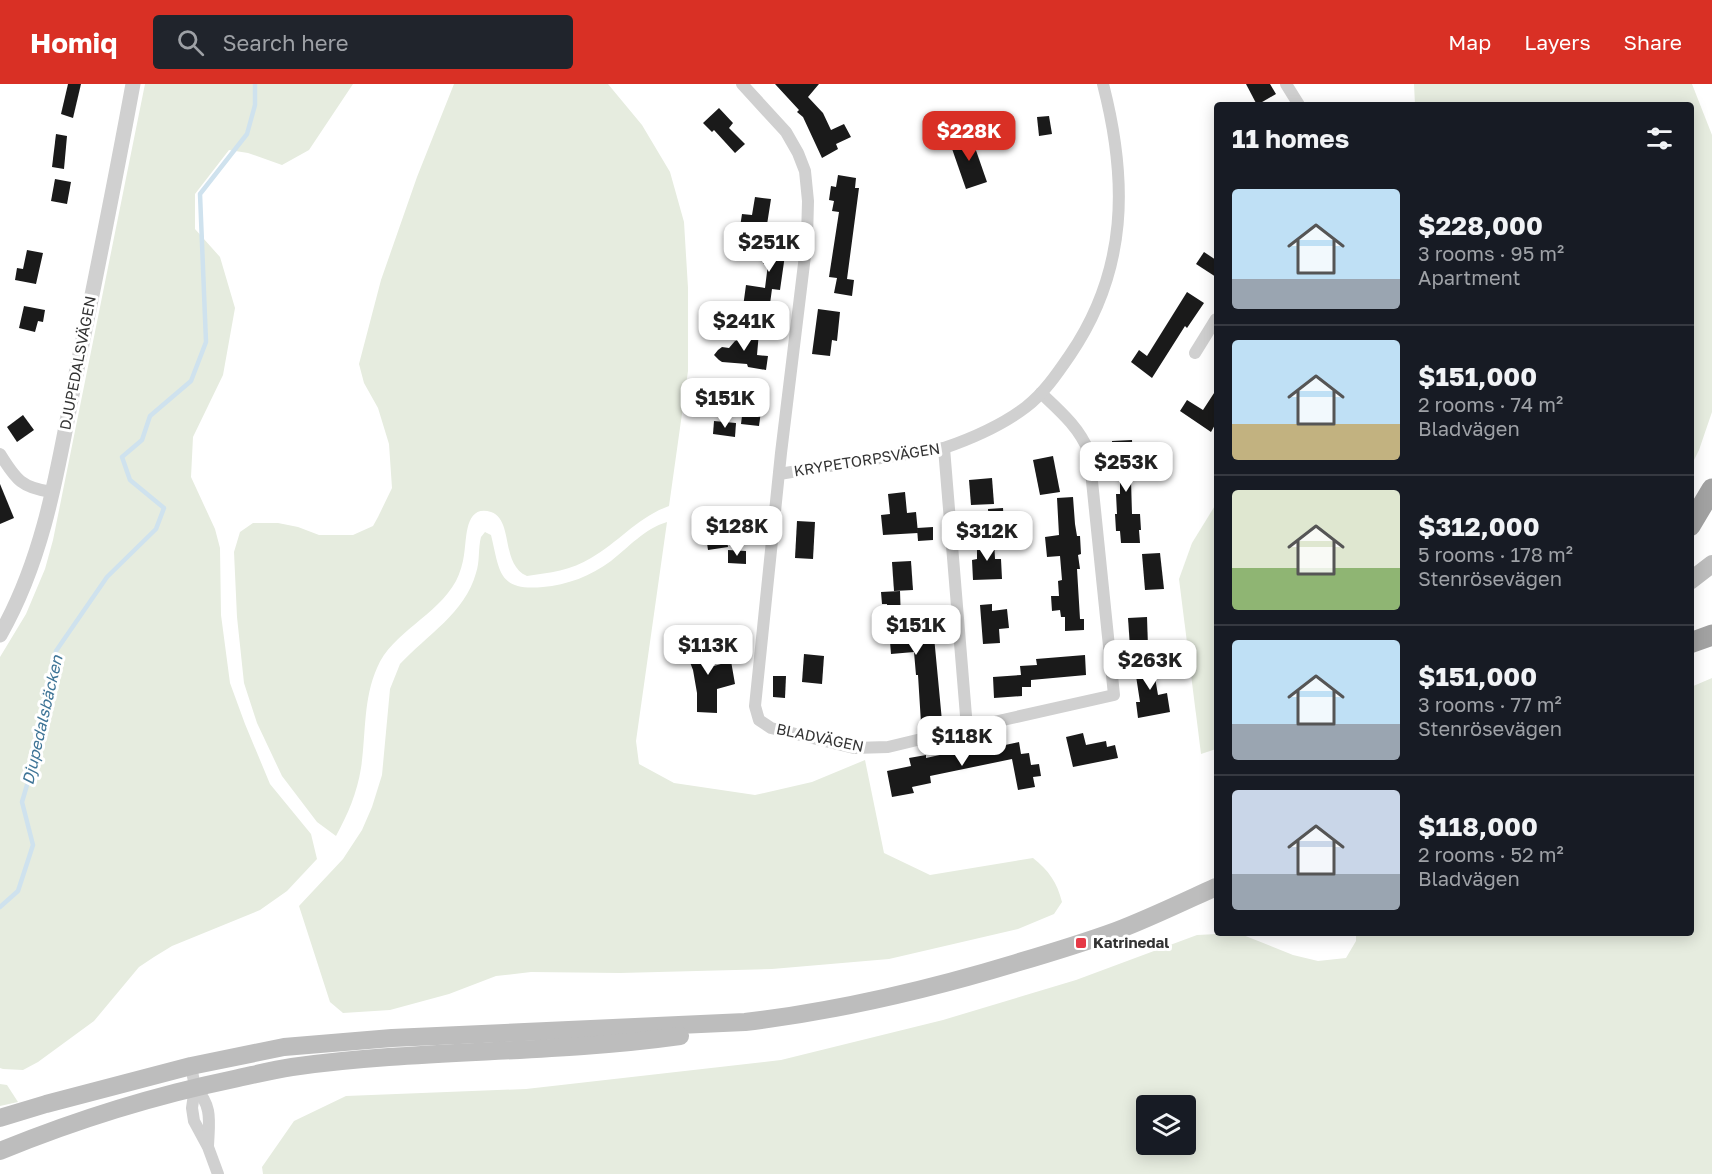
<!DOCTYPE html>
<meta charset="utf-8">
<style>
:root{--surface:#171b24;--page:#20242c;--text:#f1f3f6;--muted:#9ea1a6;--line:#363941;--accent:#d93025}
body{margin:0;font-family:"Golos Text",sans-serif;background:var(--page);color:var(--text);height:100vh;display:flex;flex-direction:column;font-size:22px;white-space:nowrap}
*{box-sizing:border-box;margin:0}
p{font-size:20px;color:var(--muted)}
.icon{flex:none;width:33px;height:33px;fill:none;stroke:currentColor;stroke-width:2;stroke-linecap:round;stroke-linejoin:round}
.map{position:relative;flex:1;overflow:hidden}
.details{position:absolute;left:1214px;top:18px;width:480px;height:834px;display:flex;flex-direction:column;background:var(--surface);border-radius:6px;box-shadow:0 3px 15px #0003}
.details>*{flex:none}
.buttons{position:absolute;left:1136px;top:1011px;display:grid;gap:12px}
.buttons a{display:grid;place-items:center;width:60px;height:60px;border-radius:6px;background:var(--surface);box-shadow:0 3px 15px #0003;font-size:30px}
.price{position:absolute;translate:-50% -51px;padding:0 14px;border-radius:12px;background:#fff;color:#222;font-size:20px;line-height:39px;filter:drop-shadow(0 2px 3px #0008)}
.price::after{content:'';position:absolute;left:50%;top:36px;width:18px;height:14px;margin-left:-9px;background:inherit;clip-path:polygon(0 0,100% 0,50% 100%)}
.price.active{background:var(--accent);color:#fff}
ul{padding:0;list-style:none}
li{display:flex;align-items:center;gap:18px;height:150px;padding:0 18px}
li+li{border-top:2px solid var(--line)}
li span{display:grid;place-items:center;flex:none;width:168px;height:120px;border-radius:6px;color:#555}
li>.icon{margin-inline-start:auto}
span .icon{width:72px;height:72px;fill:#fffc;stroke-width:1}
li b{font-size:26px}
h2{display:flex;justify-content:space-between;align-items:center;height:72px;padding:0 18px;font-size:26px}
header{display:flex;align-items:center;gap:36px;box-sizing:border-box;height:84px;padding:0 30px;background:var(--accent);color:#fff}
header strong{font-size:28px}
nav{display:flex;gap:33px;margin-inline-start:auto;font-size:21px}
.search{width:420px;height:54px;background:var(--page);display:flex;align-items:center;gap:15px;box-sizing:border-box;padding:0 21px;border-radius:6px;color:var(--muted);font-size:22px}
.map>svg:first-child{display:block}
.green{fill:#e6ecdf;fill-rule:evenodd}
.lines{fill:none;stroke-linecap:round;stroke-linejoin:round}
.stream{stroke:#cfe2ee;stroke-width:4.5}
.building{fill:#1a1a1a}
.minor{stroke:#d0d0d0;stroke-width:12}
.tertiary{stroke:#d0d0d0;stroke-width:15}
.secondary{stroke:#bdbdbd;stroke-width:18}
.trunk{stroke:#a2a2a2;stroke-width:21}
.poi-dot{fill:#e63946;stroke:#fff;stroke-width:2}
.labels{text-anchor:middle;stroke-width:6;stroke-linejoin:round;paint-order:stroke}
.street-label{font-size:15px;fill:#333;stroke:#fff}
.poi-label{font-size:15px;font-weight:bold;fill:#333;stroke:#fff;text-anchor:start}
.water-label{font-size:16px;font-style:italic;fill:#3f7597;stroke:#fff}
</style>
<header>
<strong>Homiq</strong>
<div class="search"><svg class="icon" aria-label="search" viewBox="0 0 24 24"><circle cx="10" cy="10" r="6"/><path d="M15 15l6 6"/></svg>Search here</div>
<nav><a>Map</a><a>Layers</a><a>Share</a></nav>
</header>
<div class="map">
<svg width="1712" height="1090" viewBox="0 0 1712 1090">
<rect width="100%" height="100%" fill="#fff"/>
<g class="green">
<path d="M145,0H353L309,66L282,81L248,69L229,66L195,110V145L220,173L235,224L223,291L193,353L191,393L215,445L220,464L221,531L230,599L245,640L270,700L311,750L317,775L287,807L260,826L172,862L154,873L139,883L94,937L38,978L23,986L3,985L0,984V573L26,530L45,485L53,456Z"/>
<path d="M454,0H608L642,41L670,88L684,138L688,204V287L669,422C638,433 619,458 591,474C572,486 549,489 527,492C500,480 514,436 491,428C464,420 467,456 464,471C463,479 460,489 456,497C437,532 392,548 377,584C363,615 366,652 361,684C357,709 348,730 336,752L317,738L282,692L257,639L244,599L237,533L234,468L240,448L253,439H278L298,443L319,451H353L373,442L378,433L392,404L389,360L378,324L364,299L359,280L381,196L417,93Z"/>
<path d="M1414,0H1692L1712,51V328L1699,366L1691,382L1690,21H1415Z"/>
<path d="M1216,420V665L1201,670L1179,495L1192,459Z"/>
<path d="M667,438L636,657L639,680L674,699L755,711L812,698L865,676L884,769L930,791L1033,774C1049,787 1057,798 1062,818L1054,830L1018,845L889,875L772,885L620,889L531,888L496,892L449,910L390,926L343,929L330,918L299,822L343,775L362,746L372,723L382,691L390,605L400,580C427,551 465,529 476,489C480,478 478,464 481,453L485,448L491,451C500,488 498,507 543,503C567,501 591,492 611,477C629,463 644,445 667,438Z"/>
<path d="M1712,594V1090H263L262,1083L294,1037L346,1012L526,1005L781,976L943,936L1076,896L1197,851L1238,849L1293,871L1318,877L1346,874L1356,857V849H1690L1691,603ZM1146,1022H1185V1060H1146Z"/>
<path d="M0,1000L7,1001L18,1018L0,1022Z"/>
</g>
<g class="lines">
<path class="stream" d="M0,823L18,807L33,761L22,718L42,650L56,567L107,493L156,445L164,424L130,396L122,373L142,356L150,332L191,297L206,258L200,110L247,50L255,21V0"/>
</g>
<g class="building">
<path d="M68,0H81L73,34L61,30Z"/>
<path d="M775,0H819L808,13L823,29L831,46L844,40L851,53L836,60L838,65L822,74L803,33L797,28L799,26Z"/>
<path d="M1246,0H1270L1276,10L1257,21Z"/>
<path d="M719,24L733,39L729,44L745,60L735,69L714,46L712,48L703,39Z"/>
<path d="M1049,32L1052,50L1039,52L1037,33Z"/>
<path d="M56,50L67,52L64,85L52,83Z"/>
<path d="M971,52L987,98L966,105L950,59Z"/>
<path d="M838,91L856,94L855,104H859L847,195L854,196L852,212L834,209L837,194L829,193L839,128L832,127L834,117L829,116L831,102L836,103Z"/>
<path d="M55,95L71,98L67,120L51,117Z"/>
<path d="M755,113L771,115L766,147L740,143L742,130L752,131Z"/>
<path d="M766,148L788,150L780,206L772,205L769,227L743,223L746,201L765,204L768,180H763Z"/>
<path d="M27,166L43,169L36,200L15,196L17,184L23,185Z"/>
<path d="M1204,168L1216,176V193L1196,180Z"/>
<path d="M1187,208L1204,219L1187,244L1185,242L1152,294L1131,278L1139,266L1147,272Z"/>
<path d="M24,222L45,226L43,238L38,237L35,248L19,244Z"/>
<path d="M818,225L840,228L837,257L832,256L830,272L812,270Z"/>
<path d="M754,243L759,248L757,271L768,272L766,286L748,283L747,280L722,278L719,276L714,271L718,266L722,263L729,264L735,257L746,254L749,246Z"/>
<path d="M1216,306V339L1211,348L1180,327L1187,316L1203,326Z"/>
<path d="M745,309L763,312L759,342L741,340Z"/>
<path d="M23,331L34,346L17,358L7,343Z"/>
<path d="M714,337L736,339L735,353L713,350Z"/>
<path d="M1132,356L1134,396H1131L1132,430H1140L1141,446H1139L1140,459H1121L1120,447H1116L1115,430H1117L1116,410H1120V386L1113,387L1112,357Z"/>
<path d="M1053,372L1060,408L1040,411L1033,376Z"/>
<path d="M992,394L994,420L971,421L969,396Z"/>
<path d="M0,400L14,434L0,440Z"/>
<path d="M905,408L907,429L916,428L918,449L883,451L881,431L890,430L888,410Z"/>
<path d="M1073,413L1075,440L1077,452H1080L1081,470L1078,471L1080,485H1077L1080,535H1084V546L1065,547V533H1061L1060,526L1052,527L1051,512H1059L1058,497L1062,496L1060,472L1047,473L1045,453L1059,451L1057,414Z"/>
<path d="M1003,424L1004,441L989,442L988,425Z"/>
<path d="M724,435L728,463L708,466L704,439Z"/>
<path d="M797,437L815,438L813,475L795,474Z"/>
<path d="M933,443V456L918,457L917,444Z"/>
<path d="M994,456L995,475H1001L1002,495L973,496L972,476L977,475V457Z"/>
<path d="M728,466L746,467V480L728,479Z"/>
<path d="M1160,469L1164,505L1145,506L1142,470Z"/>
<path d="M911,477L913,506L894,507L892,478Z"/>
<path d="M900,507L901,538L906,537V544L933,542L942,637L921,639L918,591H916L914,568L891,570L887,520H882L881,508Z"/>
<path d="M992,520V527L1007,525L1009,544L999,545L1000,559L983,560L980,521Z"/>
<path d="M1147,533L1148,563H1130L1128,534Z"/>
<path d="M704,554L714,582L731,577L735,600L717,605V629L697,628V609L693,586L684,563Z"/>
<path d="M804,570L824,572L822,600L802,598Z"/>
<path d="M1139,570H1151L1158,611L1167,609L1170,628L1138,634L1136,618H1140L1136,592L1140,591Z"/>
<path d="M1085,571L1086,591L1031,596V603H1022V612L994,614L993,593L1021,591L1020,582L1037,581L1036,575Z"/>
<path d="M773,592H786L785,614L773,613Z"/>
<path d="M1083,649L1086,661L1106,657L1107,663L1115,661L1118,674L1073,683L1066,653Z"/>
<path d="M1019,658L1021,670L1029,669L1031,681L1039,680L1041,692L1033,693L1035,703L1018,706L1012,675L930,692L931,699L912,703L914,709L892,713L887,687L911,682L909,674L926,671V674L976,663L977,667Z"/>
</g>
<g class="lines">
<g class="minor">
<path d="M742,0L786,48L798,69L805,87L808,117L807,155L781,369L755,622L759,636L771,644L854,664L888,663L967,644"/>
<path d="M1286,0L1299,21"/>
<path d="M1195,269L1216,235"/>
<path d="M944,364L967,644L1114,611L1089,368C1079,343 1060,327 1041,309"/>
<path d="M0,370C16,396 22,404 52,408"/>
<path d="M779,390L944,364C973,354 1001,342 1026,323C1044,309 1057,290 1070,271C1128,186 1128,97 1103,0"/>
<path d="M191,982L195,1003L192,1024L194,1037L208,1063L218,1090"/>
<path d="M195,1003C213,1023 209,1037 208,1062"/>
</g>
<path class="tertiary" d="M0,551C45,472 58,383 75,295C95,197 115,98 133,0"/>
<g class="secondary">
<path d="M1690,497L1712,480"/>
<path d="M0,1034L46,1020L191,982L284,963L392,954L745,938C837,927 927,906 1016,879C1050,869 1083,859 1116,847C1150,834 1183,818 1216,803"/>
<path d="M0,1067C78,1035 152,1012 234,995C253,991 272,986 292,983C420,965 552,970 680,952"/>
</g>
<g class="trunk">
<path d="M1690,442L1712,405"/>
<path d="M1690,559L1712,551"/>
</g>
</g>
<rect class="poi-dot" x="1075" y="853" width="12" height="12" rx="3"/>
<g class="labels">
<g class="street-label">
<text transform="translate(78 279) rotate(-79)" y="5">DJUPEDALSVÄGEN</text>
<text transform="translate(867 376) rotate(-9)" y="5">KRYPETORPSVÄGEN</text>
<text transform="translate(820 654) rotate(12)" y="5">BLADVÄGEN</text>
</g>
<g class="poi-label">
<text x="1093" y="864">Katrinedal</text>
</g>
<g class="water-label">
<text transform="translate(42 636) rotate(-77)" y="6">Djupedalsbäcken</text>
</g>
</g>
</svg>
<div class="buttons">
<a><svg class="icon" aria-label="layers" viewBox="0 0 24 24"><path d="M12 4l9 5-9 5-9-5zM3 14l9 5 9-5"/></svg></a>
</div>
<b class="price active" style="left:969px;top:78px">$228K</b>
<b class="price" style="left:769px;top:189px">$251K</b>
<b class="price" style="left:744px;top:268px">$241K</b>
<b class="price" style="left:725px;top:345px">$151K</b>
<b class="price" style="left:1126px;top:409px">$253K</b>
<b class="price" style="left:737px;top:473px">$128K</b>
<b class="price" style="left:987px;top:478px">$312K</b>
<b class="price" style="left:916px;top:572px">$151K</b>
<b class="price" style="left:708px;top:592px">$113K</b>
<b class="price" style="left:1150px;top:607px">$263K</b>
<b class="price" style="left:962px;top:683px">$118K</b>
<section class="details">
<h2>11 homes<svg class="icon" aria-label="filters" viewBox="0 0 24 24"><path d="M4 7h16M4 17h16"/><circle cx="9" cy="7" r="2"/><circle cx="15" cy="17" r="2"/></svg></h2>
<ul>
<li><span style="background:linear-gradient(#bfe0f5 75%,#9aa5b1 0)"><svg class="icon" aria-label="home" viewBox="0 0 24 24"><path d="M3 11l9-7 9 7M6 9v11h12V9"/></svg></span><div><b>$228,000</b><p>3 rooms · 95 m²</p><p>Apartment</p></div></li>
<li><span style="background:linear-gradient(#bfe0f5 70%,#c2b280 0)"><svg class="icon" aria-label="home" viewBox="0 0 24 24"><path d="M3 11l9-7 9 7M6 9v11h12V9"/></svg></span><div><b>$151,000</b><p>2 rooms · 74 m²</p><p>Bladvägen</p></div></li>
<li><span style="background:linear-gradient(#dfe7d0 65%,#8fb573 0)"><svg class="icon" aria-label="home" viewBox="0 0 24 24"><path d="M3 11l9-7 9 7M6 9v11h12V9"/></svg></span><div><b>$312,000</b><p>5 rooms · 178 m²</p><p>Stenrösevägen</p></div></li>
<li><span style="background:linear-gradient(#bfe0f5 70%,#9aa5b1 0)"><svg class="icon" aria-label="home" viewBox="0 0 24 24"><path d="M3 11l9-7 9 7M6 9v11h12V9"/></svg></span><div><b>$151,000</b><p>3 rooms · 77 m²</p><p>Stenrösevägen</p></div></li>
<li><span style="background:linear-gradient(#c9d6e8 70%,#9aa5b1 0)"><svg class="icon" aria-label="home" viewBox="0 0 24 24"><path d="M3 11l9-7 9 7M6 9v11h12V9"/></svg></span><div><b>$118,000</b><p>2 rooms · 52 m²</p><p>Bladvägen</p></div></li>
</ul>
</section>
</div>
